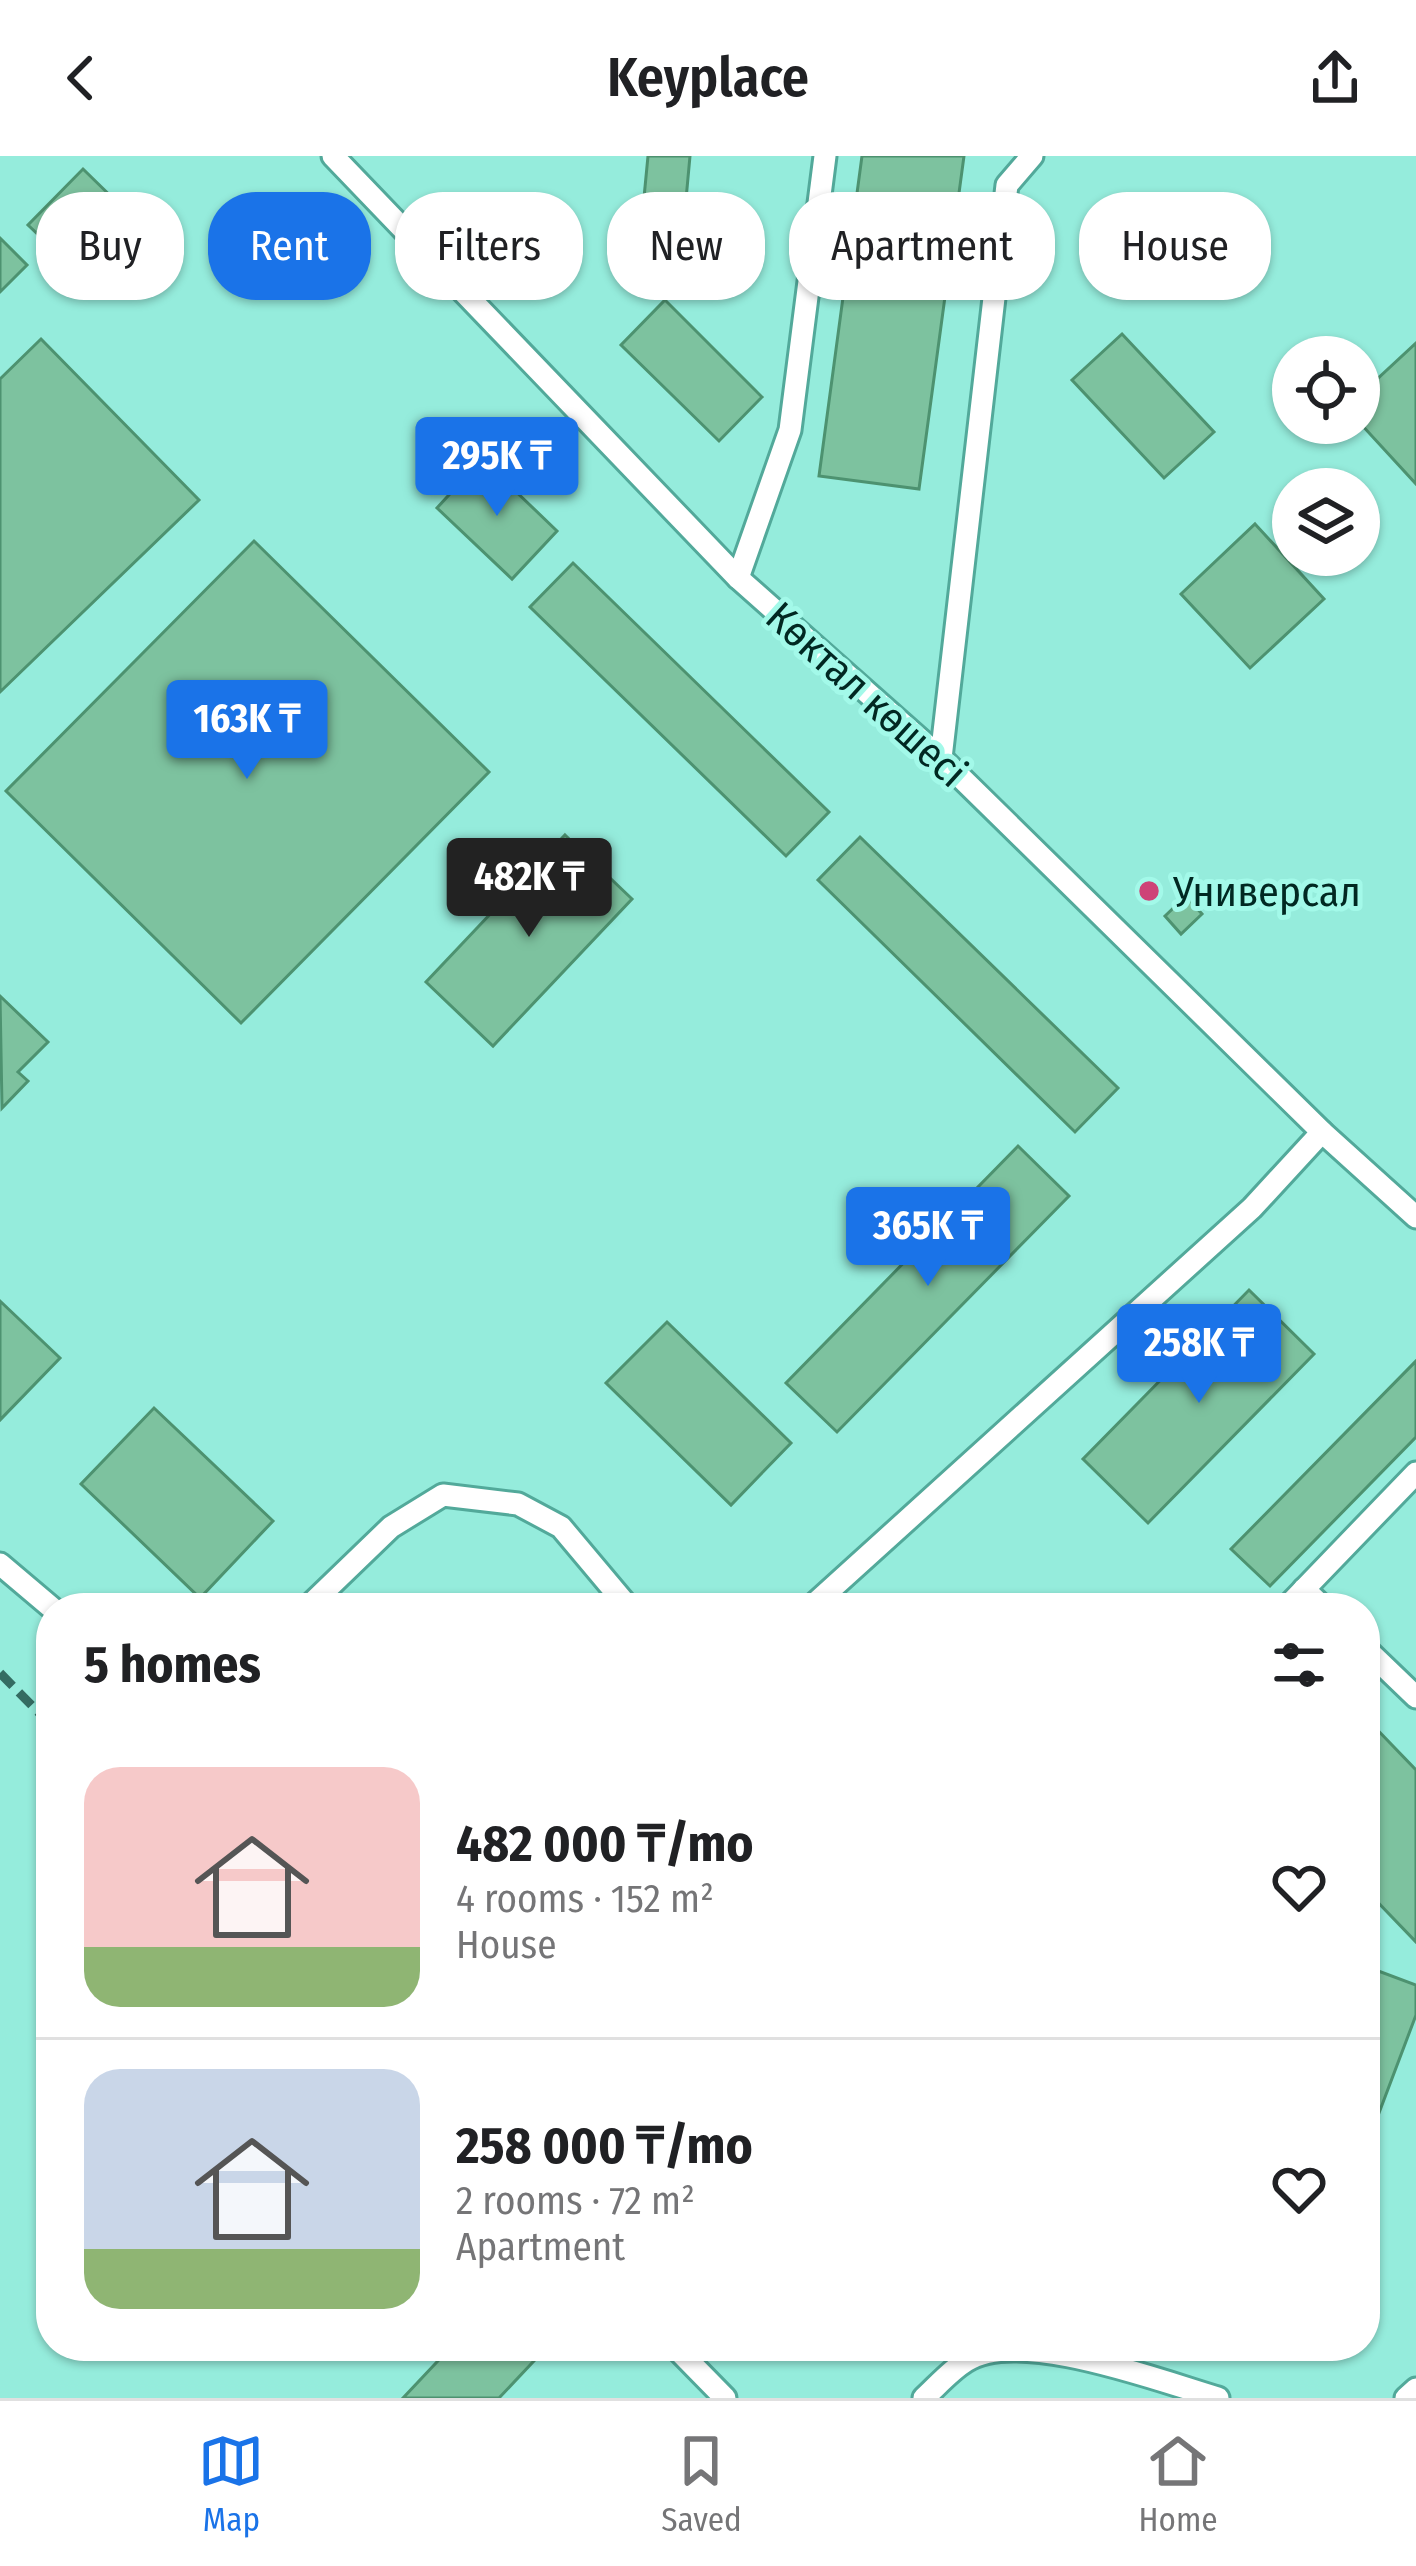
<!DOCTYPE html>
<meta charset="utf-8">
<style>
:root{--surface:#fff;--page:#f2f2f2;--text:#202124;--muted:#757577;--line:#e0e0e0;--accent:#1a73e8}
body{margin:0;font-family:"Fira Sans Condensed",sans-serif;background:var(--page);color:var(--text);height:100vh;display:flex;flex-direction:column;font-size:45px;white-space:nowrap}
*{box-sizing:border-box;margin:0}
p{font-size:39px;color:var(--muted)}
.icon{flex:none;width:66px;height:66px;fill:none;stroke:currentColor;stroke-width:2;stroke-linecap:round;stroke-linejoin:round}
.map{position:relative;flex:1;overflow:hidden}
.drawer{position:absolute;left:36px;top:1437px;width:1344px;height:768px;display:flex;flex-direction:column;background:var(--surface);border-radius:48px;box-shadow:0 3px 9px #0004}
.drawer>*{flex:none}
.hud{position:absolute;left:36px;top:36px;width:1344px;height:108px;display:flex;gap:24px}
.controls{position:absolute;left:1272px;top:180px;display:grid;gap:24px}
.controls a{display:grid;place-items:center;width:108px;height:108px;border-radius:50%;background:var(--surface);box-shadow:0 3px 9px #0004;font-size:60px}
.price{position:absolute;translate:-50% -102px;padding:0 27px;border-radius:12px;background:var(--accent);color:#fff;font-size:39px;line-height:78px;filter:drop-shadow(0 3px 6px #0008)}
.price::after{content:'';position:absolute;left:50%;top:72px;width:36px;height:27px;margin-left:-18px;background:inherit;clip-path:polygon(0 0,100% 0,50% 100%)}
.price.selected{background:#222;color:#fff}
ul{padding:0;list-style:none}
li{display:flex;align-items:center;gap:36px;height:300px;padding:0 48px}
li+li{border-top:3px solid var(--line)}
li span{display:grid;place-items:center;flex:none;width:336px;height:240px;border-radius:36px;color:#555}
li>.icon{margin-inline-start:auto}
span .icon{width:144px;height:144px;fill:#fffc;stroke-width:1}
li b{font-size:51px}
h2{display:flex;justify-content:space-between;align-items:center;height:144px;padding:0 48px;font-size:51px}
.chip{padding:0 42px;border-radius:48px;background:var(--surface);box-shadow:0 3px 9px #0004;font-size:42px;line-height:108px}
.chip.selected{background:var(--accent);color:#fff}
header{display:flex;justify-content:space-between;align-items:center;height:156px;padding:0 48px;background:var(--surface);font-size:54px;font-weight:600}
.dock{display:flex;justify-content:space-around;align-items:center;height:168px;border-top:3px solid var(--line);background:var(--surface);font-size:33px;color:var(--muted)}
.dock a{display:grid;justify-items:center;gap:6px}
.dock .selected{color:var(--accent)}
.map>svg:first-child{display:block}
.building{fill:#7dc29f;stroke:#4d9270;stroke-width:3}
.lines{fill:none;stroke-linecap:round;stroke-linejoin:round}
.service-casing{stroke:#52a99a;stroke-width:27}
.service{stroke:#fff;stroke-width:21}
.rail{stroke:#346c62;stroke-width:9;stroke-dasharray:18 9;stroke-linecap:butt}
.poi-dot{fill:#ce4377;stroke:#a3f9e9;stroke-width:4.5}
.labels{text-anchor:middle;stroke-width:10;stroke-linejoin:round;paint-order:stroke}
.street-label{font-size:42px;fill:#012822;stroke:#a3f9e9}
.poi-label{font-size:42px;fill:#012822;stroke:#a3f9e9;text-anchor:start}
</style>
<header><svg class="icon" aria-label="back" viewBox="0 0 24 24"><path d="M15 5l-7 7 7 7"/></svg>Keyplace<svg class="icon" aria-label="share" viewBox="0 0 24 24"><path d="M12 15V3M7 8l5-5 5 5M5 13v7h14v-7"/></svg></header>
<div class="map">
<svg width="1416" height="2242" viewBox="0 0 1416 2242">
<rect width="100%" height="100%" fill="#95ecdc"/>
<g class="building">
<path d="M648,0H690L682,87L640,83Z"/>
<path d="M862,0H964L919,333L819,320Z"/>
<path d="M83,13L126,55L72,111L28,69Z"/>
<path d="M0,82L27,109L0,136Z"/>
<path d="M665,144L762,241L719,285L621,189Z"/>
<path d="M1122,178L1214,276L1164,322L1072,224Z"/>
<path d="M41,183L199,344L0,536V223Z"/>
<path d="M1416,187V328L1359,266V240Z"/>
<path d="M482,303L557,375L512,423L437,352Z"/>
<path d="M1255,368L1324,443L1250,512L1181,438Z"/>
<path d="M254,385L489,616L241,867L6,635Z"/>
<path d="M573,407L829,656L786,700L530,451Z"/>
<path d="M565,679L632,743L493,890L426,826Z"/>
<path d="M860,681L1118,932L1075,976L818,724Z"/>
<path d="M1186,740L1202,758L1181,778L1165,760Z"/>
<path d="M0,840L48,886L18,916L28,925L2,952Z"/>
<path d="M1018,990L1069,1040L837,1276L786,1227Z"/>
<path d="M1249,1134L1314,1198L1148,1367L1083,1303Z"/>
<path d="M0,1145L60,1202L0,1264Z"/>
<path d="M667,1166L791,1287L731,1349L606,1227Z"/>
<path d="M1416,1205V1281L1270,1430L1231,1393Z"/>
<path d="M154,1252L273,1365L200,1442L81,1328Z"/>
<path d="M1365,1561L1416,1614V1786L1365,1733Z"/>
<path d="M1365,1810L1416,1829V1859L1365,1994Z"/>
<path d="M452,2190H548L499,2242H403Z"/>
</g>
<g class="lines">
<g class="service-casing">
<g id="service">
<path d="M333,0L738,422L941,602L1322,976L1416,1061"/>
<path d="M738,422L790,274L825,0"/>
<path d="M941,602L1007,29L1032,0"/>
<path d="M0,1408L52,1452"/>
<path d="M1304,1433L1324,1452"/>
<path d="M307,1452L391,1371L443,1339L518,1348L561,1371L629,1452"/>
<path d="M810,1452L1252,1052L1322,976"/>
<path d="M1286,1452L1416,1317"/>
<path d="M1365,1492L1416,1541"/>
<path d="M674,2190L725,2242"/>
<path d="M924,2242C937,2230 951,2214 966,2205C1018,2171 1160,2225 1218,2242"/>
<path d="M1406,2242L1416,2233"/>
</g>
</g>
<use href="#service" class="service"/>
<path class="rail" d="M0,1517L51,1569"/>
</g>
<circle class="poi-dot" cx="1149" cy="735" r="12"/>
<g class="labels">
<g class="street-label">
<text transform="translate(867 538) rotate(42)" y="15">Көктал көшесі</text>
</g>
<g class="poi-label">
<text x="1173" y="750">Универсал</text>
</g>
</g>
</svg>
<div class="controls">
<a><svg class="icon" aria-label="locate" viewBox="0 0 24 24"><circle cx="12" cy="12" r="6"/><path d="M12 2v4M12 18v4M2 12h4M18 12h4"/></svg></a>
<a><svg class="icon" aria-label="layers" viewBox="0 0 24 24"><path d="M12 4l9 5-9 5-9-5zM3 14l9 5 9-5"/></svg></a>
</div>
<b class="price" style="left:497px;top:363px">295K ₸</b>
<b class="price" style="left:247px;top:626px">163K ₸</b>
<b class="price selected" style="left:529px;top:784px">482K ₸</b>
<b class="price" style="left:928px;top:1133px">365K ₸</b>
<b class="price" style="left:1199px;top:1250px">258K ₸</b>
<div class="hud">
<a class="chip">Buy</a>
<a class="chip selected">Rent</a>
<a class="chip">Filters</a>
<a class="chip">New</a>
<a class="chip">Apartment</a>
<a class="chip">House</a>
</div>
<section class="drawer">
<h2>5 homes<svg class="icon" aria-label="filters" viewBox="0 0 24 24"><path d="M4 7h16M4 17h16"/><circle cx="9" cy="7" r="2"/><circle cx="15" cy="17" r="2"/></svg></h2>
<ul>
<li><span style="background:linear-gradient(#f6c9c9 75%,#8fb573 0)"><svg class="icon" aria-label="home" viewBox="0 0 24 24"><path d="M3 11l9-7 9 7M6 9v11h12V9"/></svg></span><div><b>482 000 ₸/mo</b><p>4 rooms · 152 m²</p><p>House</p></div><svg class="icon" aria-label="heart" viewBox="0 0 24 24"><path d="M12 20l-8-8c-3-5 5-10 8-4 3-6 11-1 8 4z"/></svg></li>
<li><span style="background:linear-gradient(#c9d6e8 75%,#8fb573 0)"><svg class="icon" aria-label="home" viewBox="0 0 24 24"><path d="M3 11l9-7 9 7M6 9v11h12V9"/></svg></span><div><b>258 000 ₸/mo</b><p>2 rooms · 72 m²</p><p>Apartment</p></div><svg class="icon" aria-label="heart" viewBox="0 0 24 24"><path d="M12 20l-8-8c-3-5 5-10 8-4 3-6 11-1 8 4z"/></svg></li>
</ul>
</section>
</div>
<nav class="dock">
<a class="selected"><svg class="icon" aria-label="map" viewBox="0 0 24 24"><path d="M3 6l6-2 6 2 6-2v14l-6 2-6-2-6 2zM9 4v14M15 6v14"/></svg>Map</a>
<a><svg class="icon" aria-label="saved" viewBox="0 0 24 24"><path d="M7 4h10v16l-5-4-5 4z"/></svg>Saved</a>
<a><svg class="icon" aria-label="home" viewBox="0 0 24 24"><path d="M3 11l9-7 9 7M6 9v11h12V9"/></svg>Home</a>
</nav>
